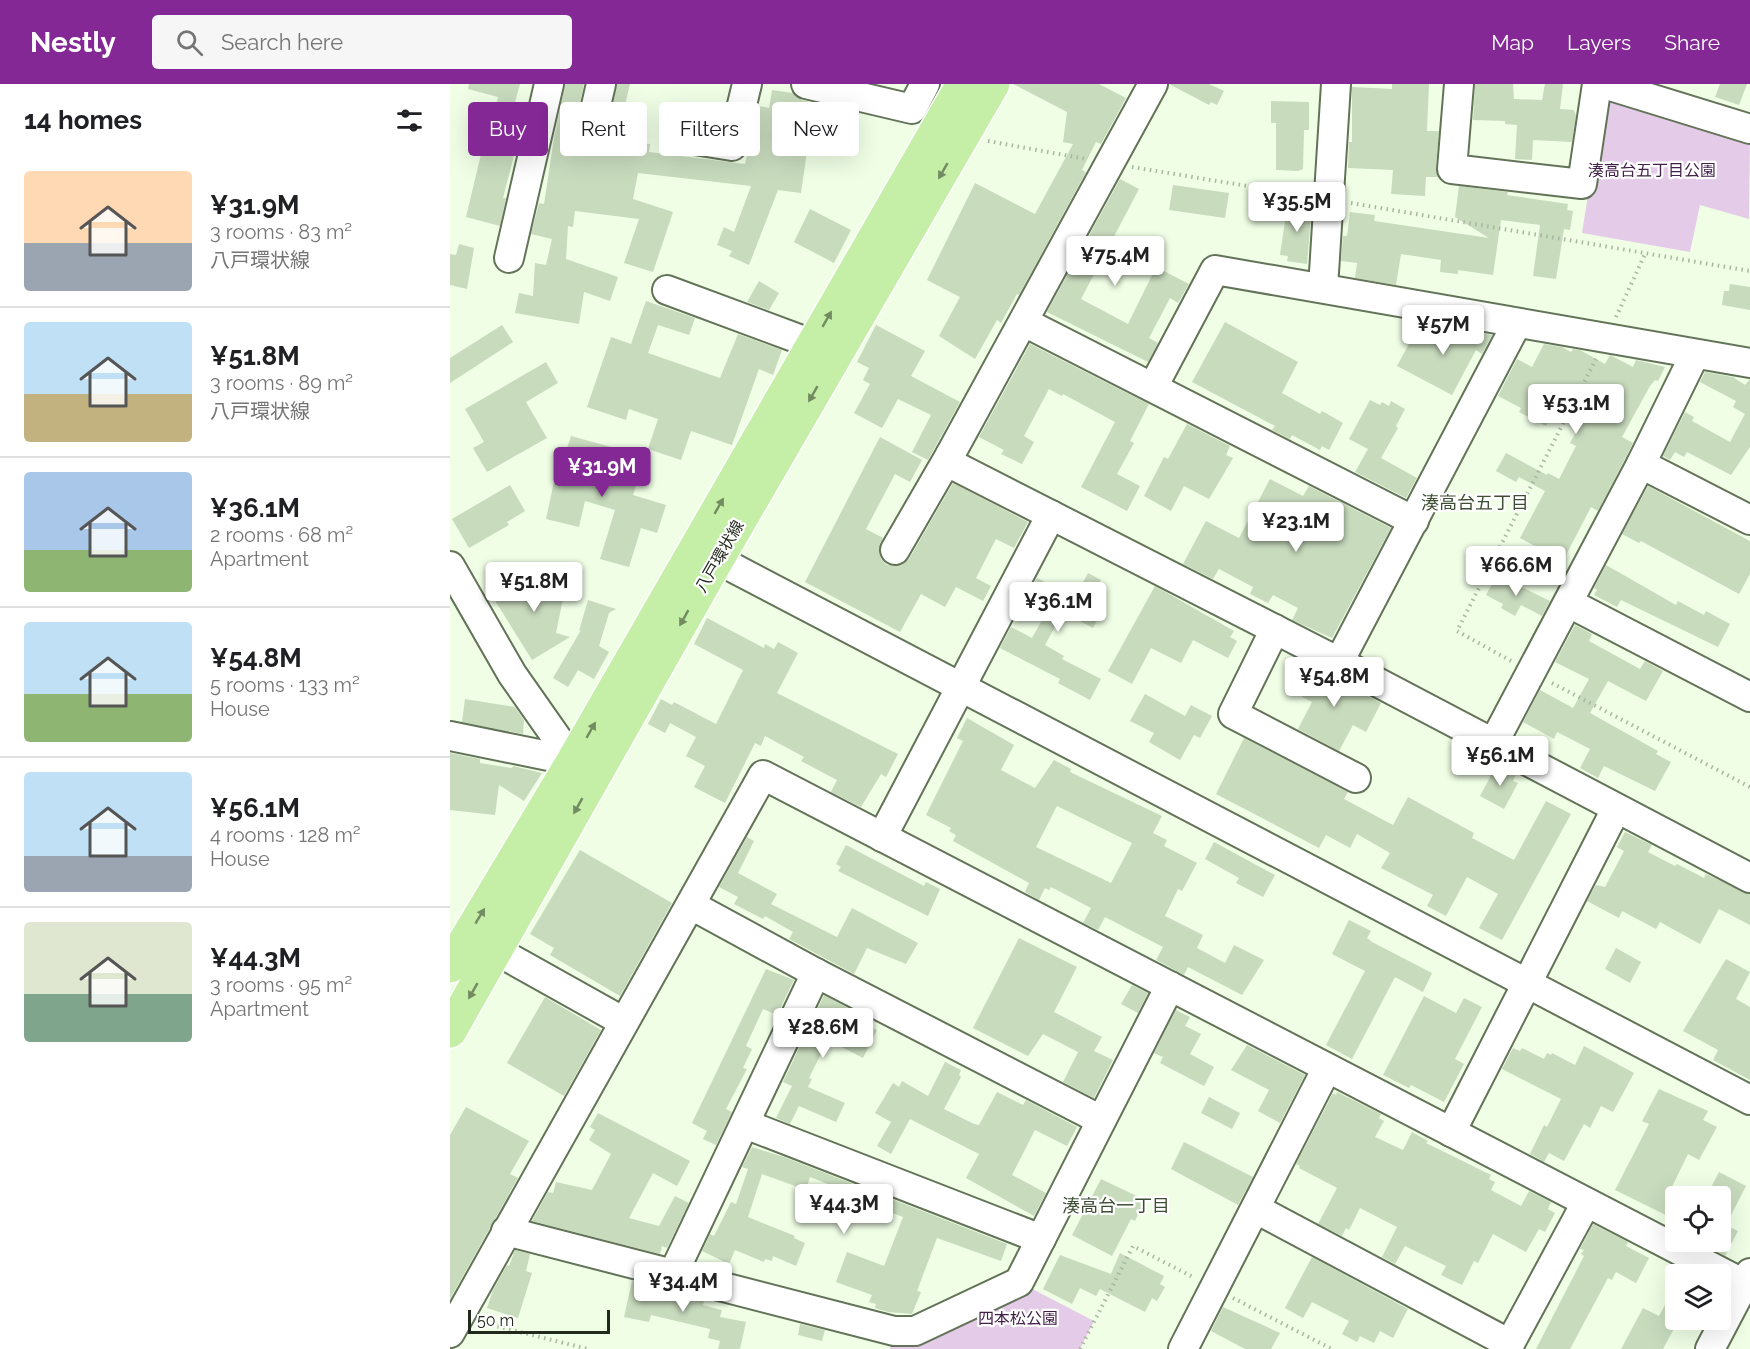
<!DOCTYPE html>
<meta charset="utf-8">
<style>
:root{--surface:#fff;--page:#f6f6f6;--text:#202124;--muted:#757577;--line:#e0e0e0;--accent:#832894}
body{margin:0;font-family:Raleway,"Noto Sans JP",sans-serif;background:var(--page);color:var(--text);height:100vh;display:flex;flex-direction:column;font-size:22px;white-space:nowrap}
*{box-sizing:border-box;margin:0}
p{font-size:20px;color:var(--muted)}
.icon{flex:none;width:33px;height:33px;fill:none;stroke:currentColor;stroke-width:2;stroke-linecap:round;stroke-linejoin:round}
.map{position:relative;flex:1;overflow:hidden}
.sheet{display:flex;flex-direction:column;background:var(--surface);width:450px}
.sheet>*{flex:none}
.hud{position:absolute;left:18px;top:18px;width:570px;height:54px;display:flex;gap:12px}
.buttons{position:absolute;left:1215px;top:1102px;display:grid;gap:12px}
.buttons a{display:grid;place-items:center;width:66px;height:66px;border-radius:6px;background:var(--surface);box-shadow:0 6px 24px #0002;font-size:30px}
.scale{position:absolute;left:18px;bottom:15px;width:142px;box-sizing:border-box;padding-left:6px;border:3px solid #21281c;border-top:0;font-size:16px;line-height:21px;white-space:nowrap;color:#21281c;-webkit-text-stroke:4px #fff;paint-order:stroke}
.price{position:absolute;translate:-50% -51px;padding:0 14px;border-radius:6px;background:#fff;color:#222;font-size:20px;line-height:39px;filter:drop-shadow(0 2px 3px #0008)}
.price::after{content:'';position:absolute;left:50%;top:36px;width:18px;height:14px;margin-left:-9px;background:inherit;clip-path:polygon(0 0,100% 0,50% 100%)}
.price.selected{background:var(--accent);color:#fff}
ul{padding:0;list-style:none}
li{display:flex;align-items:center;gap:18px;height:150px;padding:0 24px}
li+li{border-top:2px solid var(--line)}
li span{display:grid;place-items:center;flex:none;width:168px;height:120px;border-radius:6px;color:#555}
li>.icon{margin-inline-start:auto}
span .icon{width:72px;height:72px;fill:#fffc;stroke-width:1}
li b{font-size:26px}
h2{display:flex;justify-content:space-between;align-items:center;height:72px;padding:0 24px;font-size:26px}
.pill{padding:0 21px;border-radius:6px;background:var(--surface);box-shadow:0 6px 24px #0002;font-size:21px;line-height:54px}
.pill.selected{background:var(--accent);color:#fff}
header{display:flex;align-items:center;gap:36px;box-sizing:border-box;height:84px;padding:0 30px;background:var(--accent);color:#fff}
header strong{font-size:28px}
nav{display:flex;gap:33px;margin-inline-start:auto;font-size:21px}
.search{width:420px;height:54px;background:var(--page);display:flex;align-items:center;gap:15px;box-sizing:border-box;padding:0 21px;border-radius:6px;color:var(--muted);font-size:22px}
main{display:flex;flex:1;min-height:0}
.map>svg:first-child{display:block}
.green{fill:#e4cce9}
.building{fill:#c8dbbd;fill-rule:evenodd}
.lines{fill:none;stroke-linecap:round;stroke-linejoin:round}
.minor-casing{stroke:#627358;stroke-width:32}
.major-casing{stroke:#fff;stroke-width:36}
.path{stroke:#a9b6a1;stroke-width:4;stroke-dasharray:1.5 4.5;stroke-linecap:butt}
.minor{stroke:#fff;stroke-width:28}
.major{stroke:#c5eea6;stroke-width:33}
.oneway{fill:#738b61}
.labels{text-anchor:middle;stroke-width:4.5;stroke-linejoin:round;paint-order:stroke}
.park-label{font-size:16px;fill:#43224a;stroke:#fff}
.street-label{font-size:16px;fill:#21281c;stroke:#fff}
.neighbourhood-label{font-size:18px;fill:#3e4e34;stroke:#fff}
</style>
<header>
<strong>Nestly</strong>
<div class="search"><svg class="icon" aria-label="search" viewBox="0 0 24 24"><circle cx="10" cy="10" r="6"/><path d="M15 15l6 6"/></svg>Search here</div>
<nav><a>Map</a><a>Layers</a><a>Share</a></nav>
</header>
<main>
<section class="sheet">
<h2>14 homes<svg class="icon" aria-label="filters" viewBox="0 0 24 24"><path d="M4 7h16M4 17h16"/><circle cx="9" cy="7" r="2"/><circle cx="15" cy="17" r="2"/></svg></h2>
<ul>
<li><span style="background:linear-gradient(#ffd9b3 60%,#9aa5b1 0)"><svg class="icon" aria-label="home" viewBox="0 0 24 24"><path d="M3 11l9-7 9 7M6 9v11h12V9"/></svg></span><div><b>¥31.9M</b><p>3 rooms · 83 m²</p><p>八戸環状線</p></div></li>
<li><span style="background:linear-gradient(#bfe0f5 60%,#c2b280 0)"><svg class="icon" aria-label="home" viewBox="0 0 24 24"><path d="M3 11l9-7 9 7M6 9v11h12V9"/></svg></span><div><b>¥51.8M</b><p>3 rooms · 89 m²</p><p>八戸環状線</p></div></li>
<li><span style="background:linear-gradient(#a9c7e8 65%,#8fb573 0)"><svg class="icon" aria-label="home" viewBox="0 0 24 24"><path d="M3 11l9-7 9 7M6 9v11h12V9"/></svg></span><div><b>¥36.1M</b><p>2 rooms · 68 m²</p><p>Apartment</p></div></li>
<li><span style="background:linear-gradient(#bfe0f5 60%,#8fb573 0)"><svg class="icon" aria-label="home" viewBox="0 0 24 24"><path d="M3 11l9-7 9 7M6 9v11h12V9"/></svg></span><div><b>¥54.8M</b><p>5 rooms · 133 m²</p><p>House</p></div></li>
<li><span style="background:linear-gradient(#bfe0f5 70%,#9aa5b1 0)"><svg class="icon" aria-label="home" viewBox="0 0 24 24"><path d="M3 11l9-7 9 7M6 9v11h12V9"/></svg></span><div><b>¥56.1M</b><p>4 rooms · 128 m²</p><p>House</p></div></li>
<li><span style="background:linear-gradient(#dfe7d0 60%,#7fa58c 0)"><svg class="icon" aria-label="home" viewBox="0 0 24 24"><path d="M3 11l9-7 9 7M6 9v11h12V9"/></svg></span><div><b>¥44.3M</b><p>3 rooms · 95 m²</p><p>Apartment</p></div></li>
</ul>
</section>
<div class="map">
<svg width="1300" height="1265" viewBox="0 0 1300 1265">
<rect width="100%" height="100%" fill="#effee5"/>
<g class="green">
<path d="M1164,12L1300,55L1299,135L1250,121L1240,168L1132,149L1153,17Z"/>
<path d="M569,1198L644,1237L630,1265H440L444,1247Z"/>
</g>
<g class="building">
<path d="M19,0H70L63,26L75,29L53,114H56L50,142L16,133L32,66H34L48,13L18,5Z"/>
<path d="M115,0H134L123,49V57L135,68H143L151,63L167,0H180L173,30L177,31V34L193,36L190,59L200,60L199,68L295,80L309,22L319,24L322,6L343,9L352,16L364,19L351,109L328,106L299,181L279,172L282,167L267,161L274,143L284,148L301,102L188,89L183,115L223,128L203,188L174,179L189,135L125,127L123,143L118,142L116,175L168,193L160,217L134,208L129,240L65,229L69,209L83,212L85,179L96,181L102,155L81,150L89,119L94,120L104,54Z"/>
<path d="M563,0H649L676,14L651,60L646,58L632,86L636,88L569,211L567,210L551,239L547,236L525,275L489,252L510,213L477,196L525,99L585,130L623,60L613,58L617,28Z"/>
<path d="M719,0H759L774,7L767,21L761,18L759,21Z"/>
<path d="M942,0H979L977,47H989L986,84L988,93H976L975,112L941,110L943,86L898,84L899,58H902V3L942,5Z"/>
<path d="M1025,0H1063L1064,15L1092,16L1095,0H1113L1110,25L1124,26L1126,32L1122,58L1083,56L1082,76L1065,75L1067,41L1055,40V37L1023,36Z"/>
<path d="M1270,0H1297L1289,21L1265,13Z"/>
<path d="M821,17L859,18V46H854L853,85L848,87L826,86V39H821Z"/>
<path d="M670,95L689,105L631,215L678,240L706,183L739,200L728,219L720,214L699,254L708,259L698,278L597,228Z"/>
<path d="M723,101L779,109L775,134L719,126Z"/>
<path d="M1009,102L1058,108L1057,111L1118,120L1117,126L1123,127L1120,146L1114,145L1106,195L1083,192L1090,141L1051,136L1043,191L1008,186V190L990,188L991,176L951,170L946,201L905,194L907,179L891,177L893,152H897L900,128L925,131L924,137L1039,154L1005,133Z"/>
<path d="M838,117L862,121L857,180L837,177L838,172L830,171Z"/>
<path d="M360,125L401,146L384,179L344,158Z"/>
<path d="M9,160L24,164L17,205L0,201V170L6,171Z"/>
<path d="M309,197L329,209L319,226L297,218Z"/>
<path d="M1280,200L1300,203V226L1272,221L1274,207H1279Z"/>
<path d="M196,217L245,234L239,251L208,241L198,269L270,294L288,250L332,266L323,291L309,285L282,361L241,347L231,376L198,365L208,335L179,325L176,336L137,323L161,253L181,260Z"/>
<path d="M775,238L848,278L832,309L870,330L872,327L893,339L879,366L872,362L870,366L842,351L840,355L822,346L825,342L742,298Z"/>
<path d="M980,240L1042,251L1032,270L1026,266L1002,311L947,282L961,256L969,260Z"/>
<path d="M52,241L63,258L0,299V274Z"/>
<path d="M426,241L475,267L461,292L510,318L478,376L462,368L481,331L448,315L432,344L404,329L420,300L413,296L419,284L407,278Z"/>
<path d="M580,260L699,320L680,357L684,359L667,390L690,402L677,427L631,403L665,338L613,310L612,312L599,305L574,352L584,358L572,380L551,370L554,366L529,353Z"/>
<path d="M1094,260L1112,263L1121,268L1123,265L1130,266L1155,280L1160,271L1183,283L1186,276L1215,283L1208,297L1205,296L1200,302L1172,353L1183,359L1176,373L1148,427L1141,423L1113,477L1070,454L1095,407L1069,393L1066,398L1046,387L1056,369L1097,391L1098,389L1109,395L1126,362L1120,359L1140,322L1114,308L1096,342L1069,328L1071,324L1048,312L1067,275L1082,283Z"/>
<path d="M96,278L108,299L76,318L97,354L37,388L23,364L34,358L15,325Z"/>
<path d="M1255,288L1283,293L1295,301L1300,295V363L1281,391L1237,368L1234,373L1225,368L1220,376L1213,372L1235,328L1244,333L1242,337L1280,358L1295,330L1283,323L1286,317L1250,298Z"/>
<path d="M920,316L930,321L932,318L939,322L941,317L955,325L946,342L948,344L931,374L967,394L956,414L905,388L918,365L899,355Z"/>
<path d="M737,340L780,362L776,371L783,374L759,415L734,402L721,427L694,412L714,373L718,375Z"/>
<path d="M121,352L172,366L164,395L186,402L183,411L216,421L207,449L191,444L179,483L150,475L165,426L135,417L129,443L96,435L106,388L109,389Z"/>
<path d="M430,353L472,376L460,398L445,390L416,445L433,454L429,467L431,475L437,481L446,482L459,475L503,399L578,438L564,464L546,455L526,494L541,502L533,517L506,503L495,523L471,510L450,548L355,498Z"/>
<path d="M820,395L853,412L859,402L941,444L882,554L842,536L848,524L823,511L818,519L800,510L803,503L769,485L763,495L733,480L756,437L789,454Z"/>
<path d="M60,401L75,427L57,438L59,441L19,464L2,435Z"/>
<path d="M1198,402L1300,457V490L1289,510L1191,457L1189,459L1172,450Z"/>
<path d="M1156,481L1226,521L1228,517L1254,531L1256,527L1280,540L1268,563L1171,516L1167,523L1144,511L1147,506L1144,504Z"/>
<path d="M101,488L114,510L106,549L120,553L82,576L44,515L81,492L85,498Z"/>
<path d="M638,489L651,496L642,513L656,520L643,544L613,528L595,561L614,572L612,575L651,595L640,616L608,599L610,595L550,564L561,543L582,554L597,527L575,516L587,494L625,513Z"/>
<path d="M1047,491L1100,517L1092,532L1071,521L1065,532L1051,524L1053,520L1036,511Z"/>
<path d="M705,502L784,547L780,553L787,557L778,574L743,556L731,579L701,564L682,600L658,587Z"/>
<path d="M138,516L166,525L159,529L149,562L159,568L144,595L128,586L118,603L103,594L131,546L129,547Z"/>
<path d="M257,534L314,564L315,560L324,565L328,558L348,569L327,609L448,670L436,693L431,690L411,723L381,708L387,696L351,677L354,673L315,652L311,662L305,659L275,719L244,703L255,682L236,672L246,653L220,639L215,649L198,640L211,615L222,621L224,618L266,640L293,586L244,560Z"/>
<path d="M1125,541L1142,550L1139,557L1190,585L1195,577L1213,587L1196,617L1158,597L1140,629L1208,667L1206,670L1221,678L1205,707L1154,682L1148,694L1130,684L1140,665L1107,648L1104,655L1073,638L1090,606L1123,624L1139,595L1105,578Z"/>
<path d="M849,576L931,619L916,648L903,641L889,667L848,645L862,618L852,613L861,596L843,588Z"/>
<path d="M695,610L735,632L741,621L762,632L750,654L744,651L730,676L699,658L704,649L680,637Z"/>
<path d="M15,615L65,623L74,636L73,650L12,638Z"/>
<path d="M517,634L564,661L551,686L585,704L604,676L621,685L620,688L712,732L703,749L717,756L714,762L747,779L732,807L728,805L715,832L753,851L747,864L775,879L784,861L814,876L792,911L738,883L734,891L706,876L713,863L655,833L648,846L633,839L641,824L601,803L599,806L595,804L589,816L575,808L579,799L503,757L506,751L499,747L501,744L476,731L513,657L507,654ZM607,722L682,759L661,799L586,763Z"/>
<path d="M794,654L898,708L894,715L943,741L958,713L1024,749L1022,754L1064,776L1096,717L1121,730L1052,856L1029,844L1048,810L1017,793L996,832L977,822L983,811L931,784L940,769L907,750L900,764L876,751L869,764L766,710Z"/>
<path d="M0,669L30,675V679L62,684L63,682L92,689L74,717L49,701L45,731L0,726Z"/>
<path d="M1047,680L1066,690L1063,697L1068,699L1054,725L1030,712Z"/>
<path d="M1175,748L1202,761L1198,768L1225,782L1227,780L1254,794L1256,790L1300,810V841L1269,825L1250,860L1210,838L1206,845L1172,827L1169,834L1137,817L1146,801L1155,803L1174,767L1167,763Z"/>
<path d="M297,753L304,757L288,789L327,810L321,820L387,853L402,824L468,859L456,880L417,864L404,890L339,855L343,848L315,832L313,835L284,820L288,813L269,803Z"/>
<path d="M764,758L825,791L813,813L786,799L789,794L755,775Z"/>
<path d="M396,761L474,802L476,798L490,805L478,832L388,787L391,783L386,780Z"/>
<path d="M130,766L222,819L170,912L100,871L104,864L80,850Z"/>
<path d="M899,836L921,847L917,854L922,858L982,889L973,908L945,893L902,975L876,961L915,887L882,870Z"/>
<path d="M569,854L627,883L604,928L652,953L644,967L663,976L644,1014L613,998L628,968L593,950L578,972L523,944Z"/>
<path d="M1166,864L1191,878L1180,899L1155,885Z"/>
<path d="M1276,875L1300,888L1286,915L1300,923V996L1263,976L1268,966L1233,947Z"/>
<path d="M316,885L344,896L327,931L313,925L296,962L302,965L293,984L297,985L276,1025L282,1028L266,1061L253,1055L257,1047L242,1039Z"/>
<path d="M682,901L698,909L688,929L671,920Z"/>
<path d="M374,911L400,925L397,931L427,946L413,974L378,956L359,994L362,995L358,1003L395,1019L386,1038L349,1022L340,1040L326,1034L342,1002L333,998Z"/>
<path d="M974,912L1006,929L1014,914L1032,923L1005,975L1014,980L994,1018L961,1001L959,1004L933,991Z"/>
<path d="M95,913L151,946L114,1012L57,979Z"/>
<path d="M726,926L740,933L735,942L751,950L740,970L764,983L754,1002L710,979L713,973L704,969Z"/>
<path d="M797,961L855,991L830,1039L808,1027L819,1006L781,986Z"/>
<path d="M1134,962L1184,989L1163,1028L1151,1022L1140,1044L1134,1040L1114,1077L1099,1069L1094,1078L1080,1070L1094,1041L1097,1043L1111,1015L1052,985L1063,964L1070,967L1072,964L1094,975L1097,969L1101,971L1102,969L1125,981Z"/>
<path d="M495,978L511,986L509,991L511,993L494,1025L524,1040L529,1041L547,1008L573,1021L576,1016L627,1043L617,1062L585,1046L562,1091L596,1109L584,1132L516,1094L529,1070L460,1035L441,1070L427,1062L441,1038L425,1029L443,999L449,1003L452,997L478,1012Z"/>
<path d="M1209,1005L1258,1027L1253,1036L1267,1043L1249,1076L1238,1070L1219,1109L1226,1112V1136L1165,1106L1199,1040L1192,1037Z"/>
<path d="M887,1008L931,1030L929,1034L934,1037L925,1053L953,1066L962,1048L978,1057L976,1059L1041,1091L1039,1095L1045,1098L1041,1106L1071,1122L1079,1107L1101,1118L1098,1125L1105,1129L1095,1148L1089,1145L1076,1168L1043,1150L1028,1179L1024,1177L1012,1201L991,1191L996,1182L955,1162L945,1180L932,1173L947,1143L910,1124L899,1146L896,1144L892,1152L868,1140L887,1104L849,1084L850,1082L846,1080L883,1009L886,1011Z"/>
<path d="M759,1013L790,1029L782,1045L751,1029Z"/>
<path d="M16,1023L79,1057L60,1090L68,1094L0,1215V1051Z"/>
<path d="M148,1029L240,1077L227,1102L203,1089L179,1134L209,1142L225,1112L239,1119L217,1164L212,1162L210,1170L82,1137L98,1108L103,1109L106,1098L142,1106L161,1070L139,1056L145,1046L140,1043Z"/>
<path d="M734,1058L803,1093L788,1121L721,1085Z"/>
<path d="M302,1063L334,1073L557,1160L551,1177L487,1154L467,1207L471,1208L462,1230L438,1228L425,1224L426,1220L419,1218L422,1211L386,1198L397,1168L434,1182L453,1133L419,1120L414,1134L386,1124L393,1106L360,1093L356,1106L312,1090L298,1133L345,1152L344,1154L355,1159L346,1182L323,1172L322,1177L315,1175L314,1178L285,1166L279,1180L252,1167L260,1150L264,1152L281,1118L286,1120L298,1085L292,1083Z"/>
<path d="M1269,1088L1296,1102L1276,1141L1288,1147L1275,1172L1257,1162L1259,1158H1270V1113H1256Z"/>
<path d="M651,1095L695,1116L685,1137L681,1135L662,1172L622,1151Z"/>
<path d="M1143,1140L1178,1158L1176,1162L1199,1174L1186,1199L1166,1188L1162,1196L1158,1194L1120,1265H1086L1134,1172L1131,1170L1134,1166L1130,1165Z"/>
<path d="M65,1166L80,1170L76,1187L82,1189L68,1234L37,1224L43,1206L57,1181L59,1182Z"/>
<path d="M670,1169L714,1192L710,1200L715,1203L707,1217L702,1214L695,1228L650,1205L646,1212L630,1204L622,1220L593,1205L610,1171L661,1190Z"/>
<path d="M862,1173L958,1225L943,1254L930,1247L924,1259L910,1252L907,1258L892,1250L899,1237L862,1218L853,1234L835,1224Z"/>
<path d="M182,1197L255,1215L253,1221L272,1226L270,1233L296,1238L290,1265H268L270,1257L258,1254L260,1245L201,1231L199,1238L174,1233Z"/>
<path d="M1226,1201V1241L1213,1265H1171L1193,1224L1209,1232Z"/>
<path d="M773,1223L830,1249L821,1265H795L761,1247Z"/>
<path d="M350,1240L375,1246L372,1257L348,1251Z"/>
</g>
<g class="lines">
<g class="minor-casing">
<g id="minor">
<path d="M356,0L462,25L475,0"/>
<path d="M703,0L500,371L505,382L889,578L1300,794"/>
<path d="M1009,0L1002,85L1132,100L1147,0"/>
<path d="M1154,0L1300,45"/>
<path d="M139,52L151,0"/>
<path d="M238,55L282,62L297,0"/>
<path d="M59,174L99,0"/>
<path d="M873,204L886,0"/>
<path d="M217,206L349,255L361,262"/>
<path d="M574,238L964,437"/>
<path d="M703,303L765,186L1300,279"/>
<path d="M1191,380L1300,436"/>
<path d="M249,466L1300,1016"/>
<path d="M445,466L500,371"/>
<path d="M0,482L62,590L123,677"/>
<path d="M1119,519L1300,613"/>
<path d="M825,545L783,630L906,694"/>
<path d="M889,578L1067,239"/>
<path d="M0,652L123,677"/>
<path d="M1043,660L1191,380L1245,270"/>
<path d="M432,753L601,431"/>
<path d="M241,821L366,889L651,1036"/>
<path d="M47,867L174,938"/>
<path d="M295,1040L591,1155"/>
<path d="M1001,1048L1166,725"/>
<path d="M806,1125L1060,1260"/>
<path d="M56,1147L444,1247H465L569,1198L720,902"/>
<path d="M223,1190L366,889"/>
<path d="M0,1249L313,691L1300,1203"/>
<path d="M733,1265L877,984"/>
<path d="M1057,1265L1136,1119"/>
<path d="M1260,1265L1300,1189"/>
</g>
</g>
<g class="major-casing">
<g id="major">
<path d="M0,882L123,677L513,0"/>
<path d="M0,947L267,476L543,0"/>
</g>
</g>
<g class="path">
<path d="M538,57L636,75"/>
<path d="M682,83L858,112"/>
<path d="M901,119L1300,187"/>
<path d="M1166,233L1196,168"/>
<path d="M1061,577L1007,547L1146,275"/>
<path d="M1102,599L1300,703"/>
<path d="M783,1214L882,1265"/>
<path d="M30,1238L138,1265"/>
<path d="M630,1265L683,1162L745,1194"/>
</g>
<use href="#minor" class="minor"/>
<use href="#major" class="major"/>
</g>
<defs><path id="oneway-solid" d="M-6-.8H1V-3.2L6.5 0L1 3.2V.8H-6Z" transform="scale(1.5)"/></defs>
<g class="oneway">
<use href="#oneway-solid" transform="translate(493 87) rotate(120)"/>
<use href="#oneway-solid" transform="translate(377 235) rotate(-60)"/>
<use href="#oneway-solid" transform="translate(363 310) rotate(120)"/>
<use href="#oneway-solid" transform="translate(269 422) rotate(-60)"/>
<use href="#oneway-solid" transform="translate(234 534) rotate(119)"/>
<use href="#oneway-solid" transform="translate(141 646) rotate(-60)"/>
<use href="#oneway-solid" transform="translate(128 722) rotate(119)"/>
<use href="#oneway-solid" transform="translate(30 832) rotate(-59)"/>
<use href="#oneway-solid" transform="translate(23 907) rotate(120)"/>
</g>
<g class="labels">
<g class="park-label">
<text x="1202" y="92">湊高台五丁目公園</text>
<text x="568" y="1240">四本松公園</text>
</g>
<g class="street-label">
<text transform="translate(269 472) rotate(-60)" y="6">八戸環状線</text>
</g>
<g class="neighbourhood-label">
<text x="1025" y="425">湊高台五丁目</text>
<text x="666" y="1128">湊高台一丁目</text>
</g>
</g>
</svg>
<div class="buttons">
<a><svg class="icon" aria-label="locate" viewBox="0 0 24 24"><circle cx="12" cy="12" r="6"/><path d="M12 2v4M12 18v4M2 12h4M18 12h4"/></svg></a>
<a><svg class="icon" aria-label="layers" viewBox="0 0 24 24"><path d="M12 4l9 5-9 5-9-5zM3 14l9 5 9-5"/></svg></a>
</div>
<div class="scale">50 m</div>
<b class="price" style="left:847px;top:149px">¥35.5M</b>
<b class="price" style="left:665px;top:203px">¥75.4M</b>
<b class="price" style="left:993px;top:272px">¥57M</b>
<b class="price" style="left:1126px;top:351px">¥53.1M</b>
<b class="price selected" style="left:152px;top:414px">¥31.9M</b>
<b class="price" style="left:846px;top:469px">¥23.1M</b>
<b class="price" style="left:1066px;top:513px">¥66.6M</b>
<b class="price" style="left:84px;top:529px">¥51.8M</b>
<b class="price" style="left:608px;top:549px">¥36.1M</b>
<b class="price" style="left:884px;top:624px">¥54.8M</b>
<b class="price" style="left:1050px;top:703px">¥56.1M</b>
<b class="price" style="left:373px;top:975px">¥28.6M</b>
<b class="price" style="left:394px;top:1151px">¥44.3M</b>
<b class="price" style="left:233px;top:1229px">¥34.4M</b>
<div class="hud">
<a class="pill selected">Buy</a>
<a class="pill">Rent</a>
<a class="pill">Filters</a>
<a class="pill">New</a>
</div>
</div>
</main>
